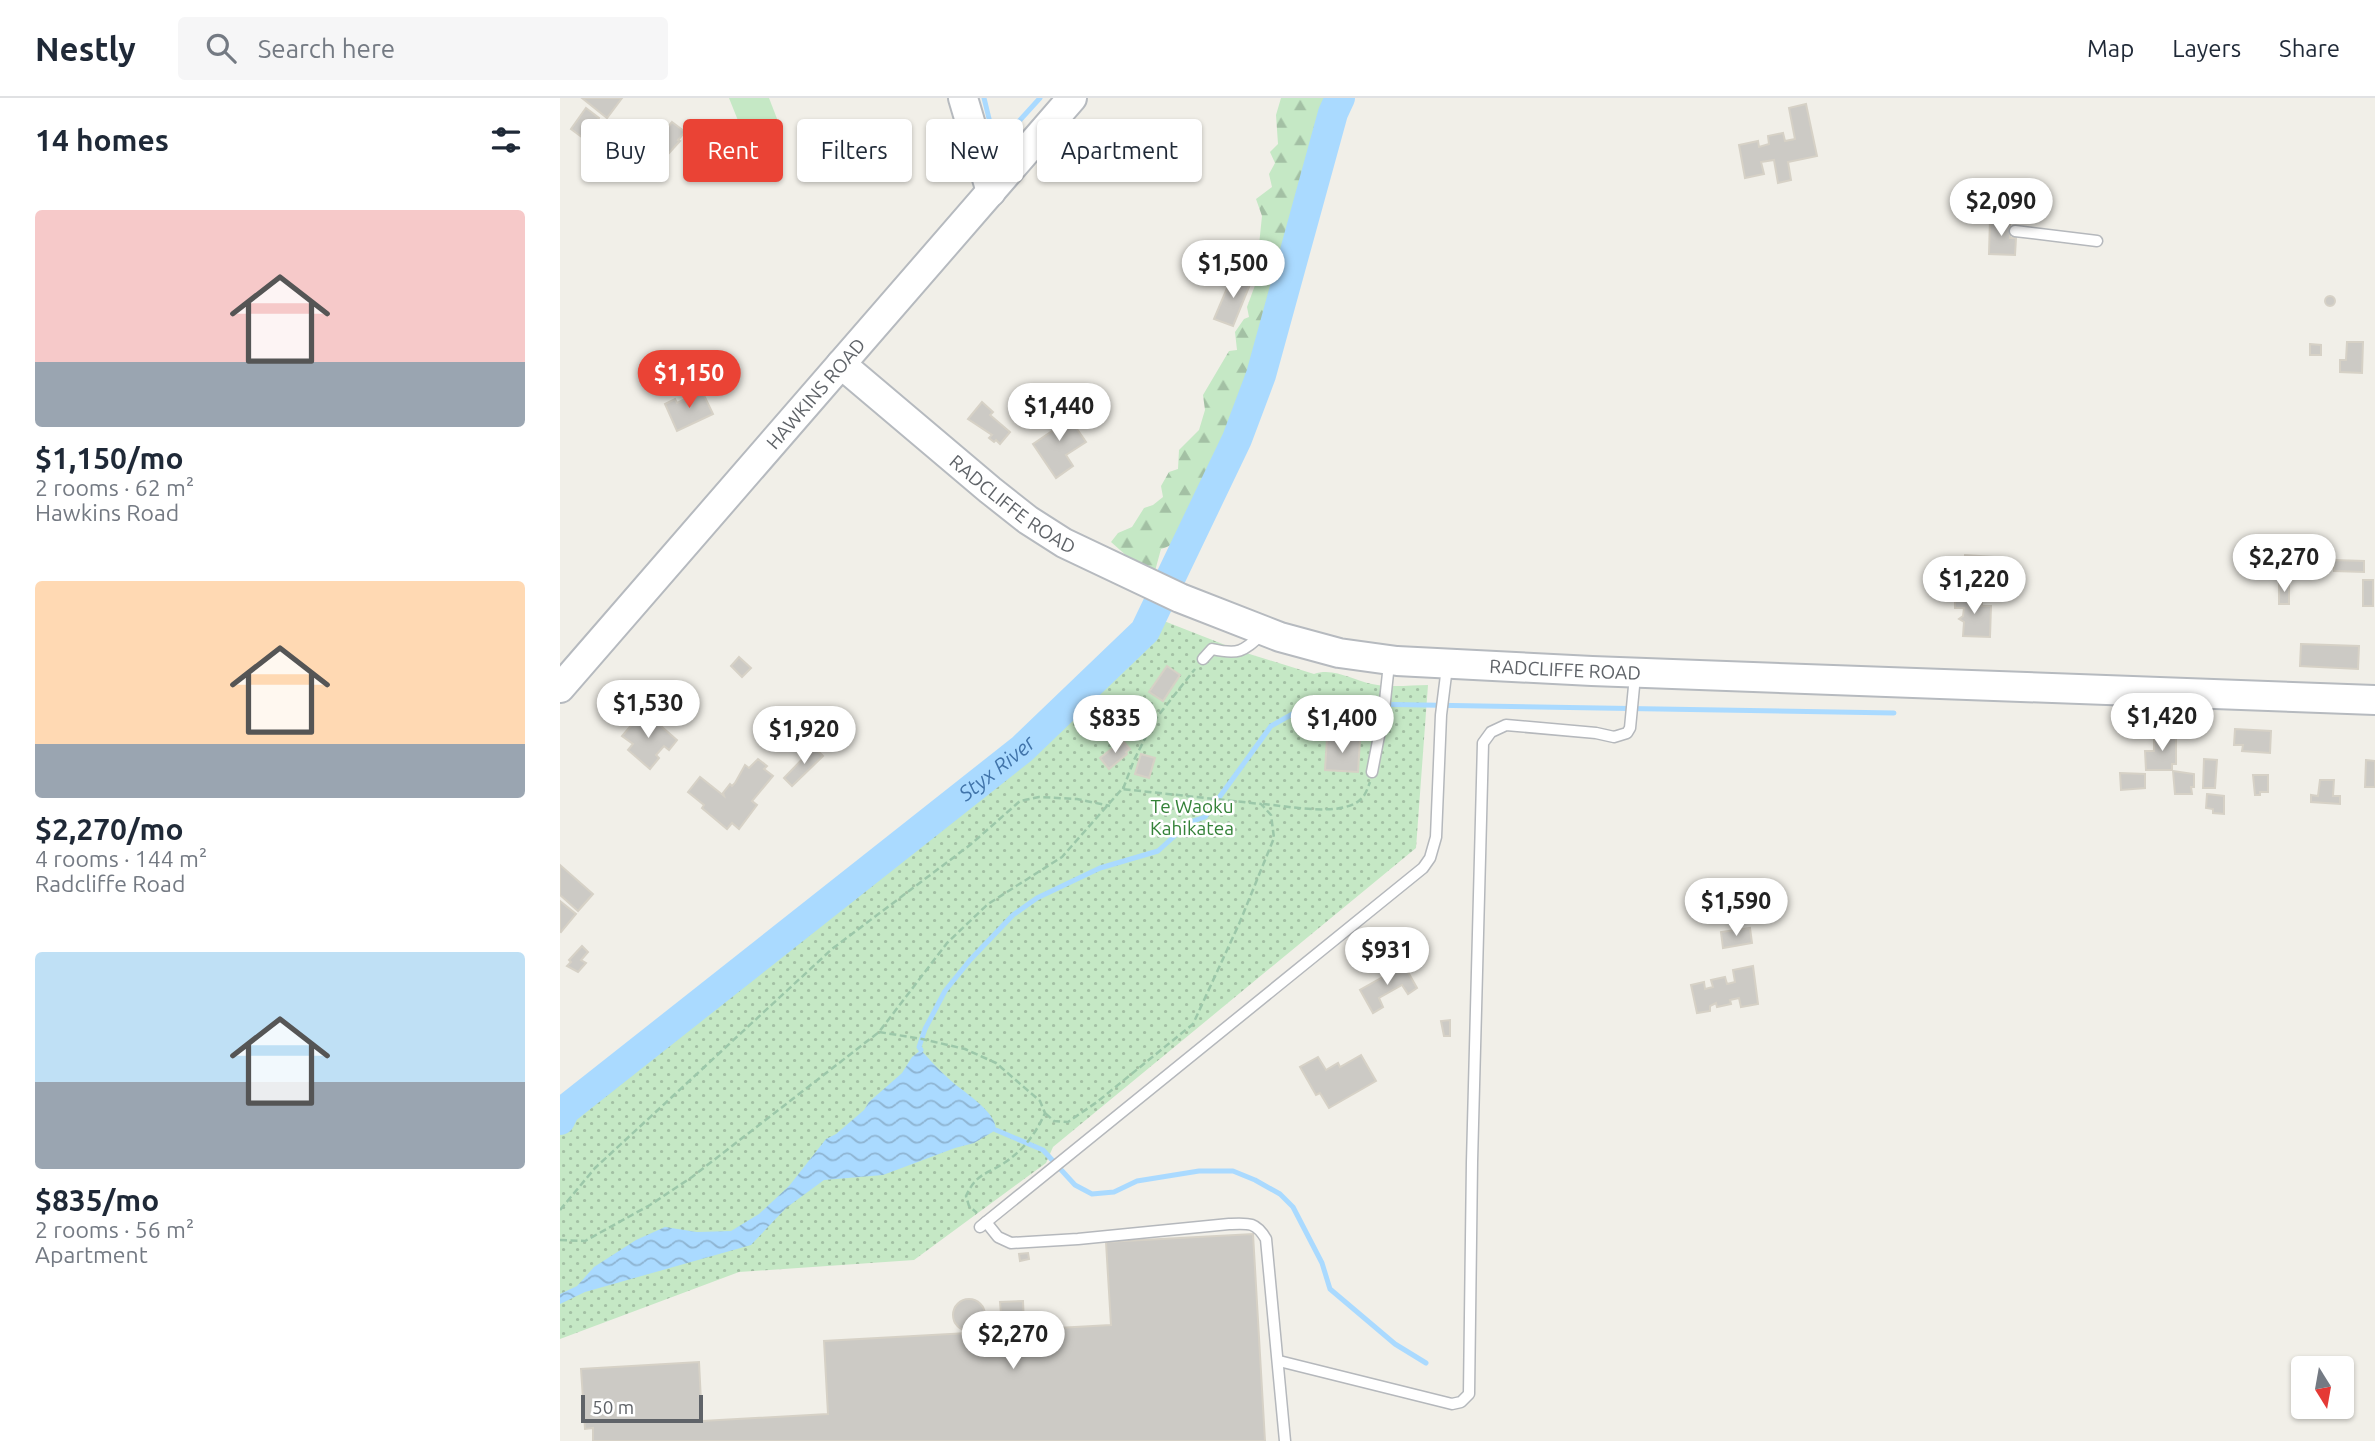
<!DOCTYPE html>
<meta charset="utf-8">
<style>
:root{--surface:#fff;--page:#f6f6f7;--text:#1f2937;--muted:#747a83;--line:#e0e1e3;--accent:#ea4335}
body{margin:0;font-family:Ubuntu,sans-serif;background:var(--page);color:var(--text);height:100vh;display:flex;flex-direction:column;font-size:26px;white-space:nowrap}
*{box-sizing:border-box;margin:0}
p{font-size:23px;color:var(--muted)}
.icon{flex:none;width:38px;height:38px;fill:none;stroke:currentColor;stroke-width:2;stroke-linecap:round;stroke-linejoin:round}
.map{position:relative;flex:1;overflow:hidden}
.drawer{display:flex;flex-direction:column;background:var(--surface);width:560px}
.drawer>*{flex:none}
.banner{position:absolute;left:21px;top:21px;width:665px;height:63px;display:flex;gap:14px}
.needle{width:46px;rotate:169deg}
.buttons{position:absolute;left:1731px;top:1258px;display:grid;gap:14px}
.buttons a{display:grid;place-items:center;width:63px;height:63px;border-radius:7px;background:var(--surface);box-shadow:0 2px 5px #0004;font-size:35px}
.scale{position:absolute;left:21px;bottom:18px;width:122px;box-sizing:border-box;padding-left:7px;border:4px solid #5f6368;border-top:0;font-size:19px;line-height:24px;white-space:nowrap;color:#5f6368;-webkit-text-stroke:5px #fff;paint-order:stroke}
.price{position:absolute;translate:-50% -60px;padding:0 16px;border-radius:24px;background:#fff;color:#222;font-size:23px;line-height:46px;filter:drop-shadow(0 2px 4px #0008)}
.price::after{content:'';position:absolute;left:50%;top:42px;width:21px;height:16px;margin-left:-10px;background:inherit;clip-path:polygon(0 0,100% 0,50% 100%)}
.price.on{background:var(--accent);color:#fff}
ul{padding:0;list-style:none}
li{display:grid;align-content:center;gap:14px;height:371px;padding:0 35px}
li span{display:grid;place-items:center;height:217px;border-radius:7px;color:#555}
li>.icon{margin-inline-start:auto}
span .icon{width:126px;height:126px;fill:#fffc;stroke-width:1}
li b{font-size:30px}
h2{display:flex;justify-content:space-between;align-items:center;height:84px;padding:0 35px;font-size:30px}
.tag{padding:0 24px;border-radius:7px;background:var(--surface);box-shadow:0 2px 5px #0004;font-size:24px;line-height:63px}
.tag.on{background:var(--accent);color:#fff}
header{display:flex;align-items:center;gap:42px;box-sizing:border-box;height:98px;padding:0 35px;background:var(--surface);border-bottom:2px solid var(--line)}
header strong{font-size:33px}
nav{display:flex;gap:38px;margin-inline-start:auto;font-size:24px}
.search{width:490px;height:63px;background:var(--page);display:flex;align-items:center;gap:18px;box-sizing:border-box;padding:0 24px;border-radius:7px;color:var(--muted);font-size:26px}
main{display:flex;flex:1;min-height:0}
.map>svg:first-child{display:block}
.grass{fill:url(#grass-dots)}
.forest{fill:url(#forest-firs)}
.pitch{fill:#c5e8c5}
.water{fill:url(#water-waves)}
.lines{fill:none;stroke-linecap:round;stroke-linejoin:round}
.stream{stroke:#aadaff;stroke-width:5}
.river{stroke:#aadaff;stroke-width:30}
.building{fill:#cccac5;stroke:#d6d1c6;stroke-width:2}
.lane-casing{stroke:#b5b8bc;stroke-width:13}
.secondary-casing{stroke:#b6babf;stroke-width:32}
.path{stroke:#9cc7a9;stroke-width:2.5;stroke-dasharray:7 3.5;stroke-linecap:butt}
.lane{stroke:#fff;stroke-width:10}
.secondary{stroke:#fff;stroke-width:28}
.labels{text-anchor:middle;stroke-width:5;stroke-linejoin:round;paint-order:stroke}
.street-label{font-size:19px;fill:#5f6368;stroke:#fff}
.park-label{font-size:19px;fill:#348238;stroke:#fff}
.water-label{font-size:21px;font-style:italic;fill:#4174aa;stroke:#fff}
</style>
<header>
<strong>Nestly</strong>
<div class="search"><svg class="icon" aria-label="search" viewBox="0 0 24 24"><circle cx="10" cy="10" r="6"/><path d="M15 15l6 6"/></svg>Search here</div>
<nav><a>Map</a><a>Layers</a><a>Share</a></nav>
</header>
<main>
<section class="drawer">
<h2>14 homes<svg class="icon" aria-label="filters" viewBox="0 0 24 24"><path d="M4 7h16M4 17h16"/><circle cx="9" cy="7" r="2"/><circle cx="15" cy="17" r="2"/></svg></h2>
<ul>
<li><span style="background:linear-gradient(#f6c9c9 70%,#9aa5b1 0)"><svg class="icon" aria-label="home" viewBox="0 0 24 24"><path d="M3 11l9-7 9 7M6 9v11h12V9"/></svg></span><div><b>$1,150/mo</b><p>2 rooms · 62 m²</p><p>Hawkins Road</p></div></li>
<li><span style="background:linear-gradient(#ffd9b3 75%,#9aa5b1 0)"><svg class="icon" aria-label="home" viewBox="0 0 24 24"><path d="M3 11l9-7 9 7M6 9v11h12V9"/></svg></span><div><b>$2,270/mo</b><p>4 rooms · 144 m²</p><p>Radcliffe Road</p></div></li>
<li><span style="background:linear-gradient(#bfe0f5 60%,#9aa5b1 0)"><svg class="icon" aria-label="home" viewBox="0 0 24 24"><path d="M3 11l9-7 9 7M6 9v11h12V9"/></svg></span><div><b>$835/mo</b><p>2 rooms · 56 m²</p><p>Apartment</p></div></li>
</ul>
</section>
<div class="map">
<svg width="1815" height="1343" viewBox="0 0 1815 1343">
<defs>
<pattern id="grass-dots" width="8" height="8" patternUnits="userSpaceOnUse" patternTransform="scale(1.75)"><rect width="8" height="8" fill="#c5e8c5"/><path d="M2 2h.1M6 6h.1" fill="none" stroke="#a3c0a4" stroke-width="1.8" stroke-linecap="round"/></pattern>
<pattern id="forest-firs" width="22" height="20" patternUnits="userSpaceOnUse" patternTransform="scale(1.75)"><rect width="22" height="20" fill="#c5e8c5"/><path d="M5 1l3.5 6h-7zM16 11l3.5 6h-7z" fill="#a3c0a4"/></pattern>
<pattern id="water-waves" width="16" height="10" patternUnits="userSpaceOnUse" patternTransform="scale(1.75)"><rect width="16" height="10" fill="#aadaff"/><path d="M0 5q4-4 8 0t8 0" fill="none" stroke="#8eb4d2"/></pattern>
</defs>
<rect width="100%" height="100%" fill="#f1efe8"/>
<path class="grass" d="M604,523L683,554L754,576C774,569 794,583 812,586C830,590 851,587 868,587L856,750L493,1049L486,1065L354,1162L179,1174L0,1241V1032L187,884Z"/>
<path class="forest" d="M721,0H765C766,15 774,27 773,42L755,56L754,60L768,72L761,106L751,108L749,120L732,139L702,228L709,244L705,263L698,270L695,279L697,293L692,322L669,338C673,354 674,378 660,390C652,396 645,399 639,408C626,428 628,443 601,451L595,473L586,475L551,444L558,435L572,429L584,410L593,407L603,399L601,388L609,374L618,371L619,352L639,332L645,312L643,297L669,253L677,252L675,234L684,221L689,219L687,209L701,171L702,159L699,147L702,118L696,101L712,89L709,76L715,65L710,54L718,46L716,17Z"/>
<path class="pitch" d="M169,0H209L221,31L187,45Z"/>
<path class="water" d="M361,952C369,961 379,972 388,980C401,993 436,1012 436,1032L414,1045L395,1050L323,1077L264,1082L226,1110L191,1147L25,1194L0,1206V1196L17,1188L34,1169L76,1142L105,1129L137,1134L171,1133L199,1116L229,1088L266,1041L276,1036L304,1012L309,1004L342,975L352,959Z"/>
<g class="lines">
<g class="stream">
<path d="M424,0L433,37L441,43L480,0"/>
<path d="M361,952L359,949L365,931L385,893L410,862L453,817L477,800L540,770L598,753L630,724L645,719L711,628L743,610L758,608L767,601L804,606L1334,615"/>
<path d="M436,1032L483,1052L515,1087L532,1096L554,1094L577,1083L639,1073H673L695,1082L720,1096L733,1109L762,1165L770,1191L835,1246L866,1265"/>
</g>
<path class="river" id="s1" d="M0,1022L5,1012L462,651L585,533L677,341L701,277L773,15L780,0"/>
</g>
<g class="building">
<path d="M22,0H62L47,20Z"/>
<path d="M1246,6L1257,58L1228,64L1231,82L1218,85L1214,62L1201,64L1204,76L1185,80L1179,47L1198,43L1199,49L1209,46L1208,38L1223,35L1225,43L1235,41L1229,10Z"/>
<path d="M26,10L39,20L30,33L33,36L27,43L11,31Z"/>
<path d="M112,24L125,34L118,42L120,43L100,65L97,63L95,65L88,60L75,77L60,65L62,62L44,47L56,33L76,49L82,42L87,44L102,26L107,30Z"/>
<path d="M1430,120L1450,121V140H1456L1455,157L1429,156Z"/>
<path d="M673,176L691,184L673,228L654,221Z"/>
<circle cx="1770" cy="203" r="5"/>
<path d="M1787,244H1803L1802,275L1780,274V262H1786Z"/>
<path d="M1750,246L1761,247V257H1750Z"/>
<path d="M140,289L153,316L117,333L105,306L115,301L117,305L132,298L130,294Z"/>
<path d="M422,304L433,314L430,317L450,334L440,346L436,342L434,344L429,340L432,337L408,321Z"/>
<path d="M501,308L526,344L506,357L513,368L496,380L473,346L495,331L486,318Z"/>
<path d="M1405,457L1433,459L1432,474L1405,472Z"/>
<path d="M1730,461L1760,462V473L1730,472Z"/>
<path d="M1774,462L1804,463V474L1774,473Z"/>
<rect x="1803" y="482" width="10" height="26"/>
<rect x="1719" y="486" width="10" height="20"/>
<path d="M1395,497L1422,498V508H1431L1430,539L1403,538L1404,524L1399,521L1403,518L1404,510H1395Z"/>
<path d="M1741,546L1799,548L1798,571L1740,568Z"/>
<path d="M179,559L191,570L182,579L171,568Z"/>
<path d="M607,568L620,577L603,603L589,594Z"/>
<path d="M80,617L91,626L94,622L117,642L109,652L104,648L96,657L99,660L90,671L68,652L73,646L62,638Z"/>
<path d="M1675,631L1711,633L1710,655L1682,653L1683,647H1674Z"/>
<path d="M1603,634H1616V666H1612V672H1586L1585,653H1594V638H1603Z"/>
<path d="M767,640L800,642L798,674L765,672Z"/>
<path d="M564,644L570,651L566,654L567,656L549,671L540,660L559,645L561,647Z"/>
<path d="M254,649L263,658L232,688L224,680Z"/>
<path d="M581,656L595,660L589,680L575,676Z"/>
<path d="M198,661L207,668L204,671L213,678L192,703L197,707L179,731L172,725L167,731L142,710L144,707L128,694L140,679L164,698L163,695L170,686L172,688L175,685L185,667L189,670Z"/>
<path d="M1644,661L1657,662L1655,690H1643Z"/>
<path d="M1806,662L1815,663V689H1805Z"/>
<path d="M1613,673L1634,676V689H1631L1632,696H1615Z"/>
<path d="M1560,675L1585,676V690L1561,692Z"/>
<path d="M1693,677H1708V694H1700V697H1695Z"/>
<path d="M1760,682H1774L1773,698H1780V706L1751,704V697L1758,698Z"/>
<path d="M1647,696L1664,698V716L1653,715V711L1646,710Z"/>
<path d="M0,767L33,796L18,813L0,797Z"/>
<path d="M0,803L16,816L1,834L0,833Z"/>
<path d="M1190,830L1192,845L1163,850L1161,834Z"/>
<path d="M22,848L28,854L21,862L26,865L18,874L7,868L11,864L9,862Z"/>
<path d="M844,867L857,890L848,896L842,887L819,900L823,909L813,915L800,892Z"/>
<path d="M1193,868L1198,906L1181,909L1179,900L1170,902L1171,906L1157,909L1156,905L1150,908V913L1137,915L1131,887L1144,884L1145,891L1153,889L1151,882L1165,879L1167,886L1175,884L1173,872Z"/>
<path d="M890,922V938H884L881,923Z"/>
<path d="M801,957L816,983L769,1010L760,995L756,997L740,969L758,959L766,972L778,965L780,969Z"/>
<path d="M693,1136L705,1343H33V1330L25,1331L21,1271L139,1264L142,1323L268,1316L264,1243L551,1227L546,1144Z"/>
<path d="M468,1155L469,1161L460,1163L459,1156Z"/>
<circle cx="409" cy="1217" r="16"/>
<path d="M463,1203L464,1226L442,1228L440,1204Z"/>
</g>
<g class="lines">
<g class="lane-casing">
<g id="lane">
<path d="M1455,133L1537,143"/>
<path d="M643,561L652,551C678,557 683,554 702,536"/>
<path d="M812,674L824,612L829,566"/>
<path d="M426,1124L438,1139L451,1145L518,1141L669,1126C689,1125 696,1124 706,1141L725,1343"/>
<path d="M420,1129L863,770L870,760L876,739L881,617L887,569"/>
<path d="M719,1263L892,1306L901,1304L909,1296L912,1064L923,645L931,634L946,627L1036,635L1054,639L1067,635L1070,630L1075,578"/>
</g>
</g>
<g class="secondary-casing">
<g id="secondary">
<path d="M403,0L431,94"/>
<path id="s2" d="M281,266L430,392L468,422L504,445L620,500L720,539L779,555L837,563L1032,573L1815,602"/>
<path id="s3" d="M0,590L512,0"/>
</g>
</g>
<g class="path">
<path d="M563,691L574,662L594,623L635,571"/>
<path d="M703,706C729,708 784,720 802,700C806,696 808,689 810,684"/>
<path d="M319,934L362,941L405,951L436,965L480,1003L485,1015C476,1035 465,1050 447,1063C427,1077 417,1074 406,1098L409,1108L417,1115"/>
<path d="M0,1112L35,1070L272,851L410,747L460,703L479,699L517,701L550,708"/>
<path d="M0,1142L25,1143L90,1107L132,1079L319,934L387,845L428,806L502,759L562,691L701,706L711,717L714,740L679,826L633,926L537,1004L508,1024L494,1023L485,1015"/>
</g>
<use href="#lane" class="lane"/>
<use href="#secondary" class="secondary"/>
</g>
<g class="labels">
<g class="street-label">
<text dy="7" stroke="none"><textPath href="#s3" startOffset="390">HAWKINS ROAD</textPath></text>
<text dy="7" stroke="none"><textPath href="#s2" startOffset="222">RADCLIFFE ROAD</textPath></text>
<text dy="7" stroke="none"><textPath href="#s2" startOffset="810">RADCLIFFE ROAD</textPath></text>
</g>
<g class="park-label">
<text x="632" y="715">Te Waoku<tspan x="632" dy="22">Kahikatea</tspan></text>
</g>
<g class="water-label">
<text dy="7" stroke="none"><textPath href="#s1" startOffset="562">Styx River</textPath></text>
</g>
</g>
</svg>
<div class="buttons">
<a><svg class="needle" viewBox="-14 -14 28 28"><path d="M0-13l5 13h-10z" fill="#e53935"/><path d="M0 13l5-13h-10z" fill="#747a83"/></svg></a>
</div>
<div class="scale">50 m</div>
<b class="price" style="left:1441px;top:140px">$2,090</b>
<b class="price" style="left:673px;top:202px">$1,500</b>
<b class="price on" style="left:129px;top:312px">$1,150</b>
<b class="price" style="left:499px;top:345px">$1,440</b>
<b class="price" style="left:1724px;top:496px">$2,270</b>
<b class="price" style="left:1414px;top:518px">$1,220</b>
<b class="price" style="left:88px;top:642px">$1,530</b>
<b class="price" style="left:1602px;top:655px">$1,420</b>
<b class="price" style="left:555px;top:657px">$835</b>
<b class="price" style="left:782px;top:657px">$1,400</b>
<b class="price" style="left:244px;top:668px">$1,920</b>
<b class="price" style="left:1176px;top:840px">$1,590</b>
<b class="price" style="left:827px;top:889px">$931</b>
<b class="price" style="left:453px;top:1273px">$2,270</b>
<div class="banner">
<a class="tag">Buy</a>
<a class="tag on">Rent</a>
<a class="tag">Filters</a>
<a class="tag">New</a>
<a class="tag">Apartment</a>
</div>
</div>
</main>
